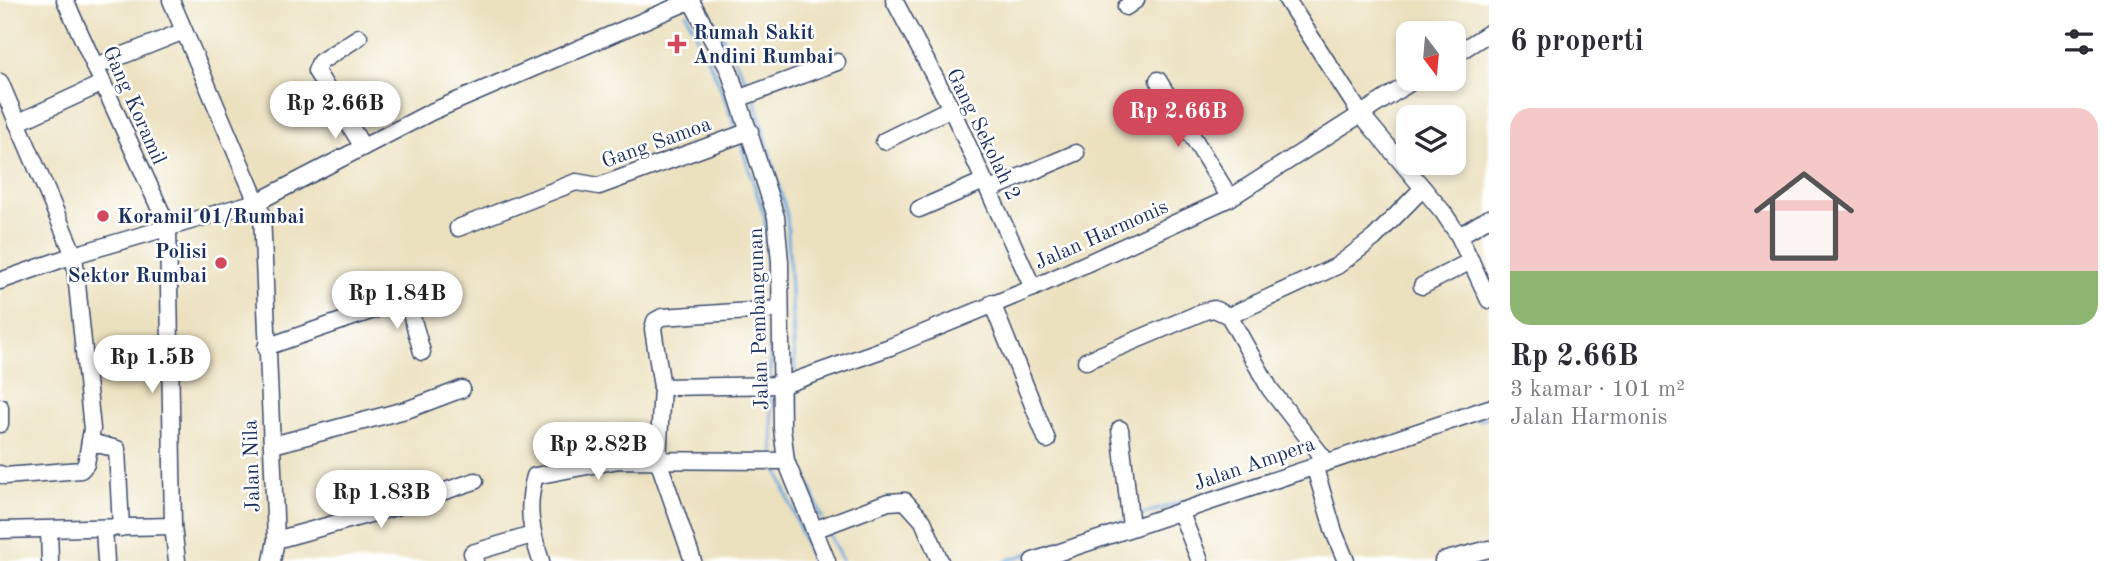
<!DOCTYPE html>
<html lang="id">
<meta charset="utf-8">
<style>
:root{--surface:#fff;--page:#f7f7f7;--text:#2b2b33;--muted:#7c7c81;--line:#e1e1e2;--accent:#d1495b}
body{margin:0;font-family:"Old Standard TT",serif;background:var(--page);color:var(--text);height:100vh;display:flex;flex-direction:column;font-size:26px;white-space:nowrap}
*{box-sizing:border-box;margin:0}
p{font-size:23px;color:var(--muted)}
.icon{flex:none;width:38px;height:38px;fill:none;stroke:currentColor;stroke-width:2;stroke-linecap:round;stroke-linejoin:round}
.map{position:relative;flex:1;overflow:hidden}
.drawer{display:flex;flex-direction:column;background:var(--surface);width:630px}
.drawer>*{flex:none}
.needle{width:46px;rotate:164deg}
.buttons{position:absolute;left:1396px;top:21px;display:grid;gap:14px}
.buttons a{display:grid;place-items:center;width:70px;height:70px;border-radius:14px;background:var(--surface);box-shadow:0 4px 10px #0003;font-size:35px}
.price{position:absolute;translate:-50% -60px;padding:0 16px;border-radius:24px;background:#fff;color:#222;font-size:23px;line-height:46px;filter:drop-shadow(0 2px 4px #0008)}
.price::after{content:'';position:absolute;left:50%;top:42px;width:21px;height:16px;margin-left:-10px;background:inherit;clip-path:polygon(0 0,100% 0,50% 100%)}
.price.current{background:var(--accent);color:#fff}
ul{padding:0;list-style:none}
li{display:grid;align-content:center;gap:14px;height:371px;padding:0 21px}
li+li{border-top:2px solid var(--line)}
li span{display:grid;place-items:center;height:217px;border-radius:21px;color:#555}
li>.icon{margin-inline-start:auto}
span .icon{width:126px;height:126px;fill:#fffc;stroke-width:1}
li b{font-size:30px}
h2{display:flex;justify-content:space-between;align-items:center;height:84px;padding:0 21px;font-size:30px}
main{display:flex;flex:1;min-height:0}
.map>svg:first-child{display:block}
.lines{fill:none;stroke-linecap:round;stroke-linejoin:round}
.stream{stroke:#6aa5db;stroke-width:3.5}
.minor-casing{stroke:#3a4a6d;stroke-width:19}
.minor{stroke:#fff;stroke-width:16}
.poi-dot{fill:#d1495b;stroke:#fff;stroke-width:2.5}
.labels{text-anchor:middle;stroke-width:5;stroke-linejoin:round;paint-order:stroke}
.poi-label{font-size:21px;font-weight:bold;fill:#1b2f5e;stroke:#fff;text-anchor:start}
.street-label{font-size:21px;fill:#1b2f5e;stroke:#fff}
</style>
<main>
<div class="map">
<svg width="1489" height="561" viewBox="0 0 1489 561">
<rect width="100%" height="100%" fill="#fff"/>
<filter id="ink" filterUnits="userSpaceOnUse"><feTurbulence type="fractalNoise" baseFrequency=".0143" numOctaves="2"/><feDisplacementMap in="SourceGraphic" scale="14" xChannelSelector="R" yChannelSelector="G"/><feConvolveMatrix kernelMatrix="1 2 1 2 8 2 1 2 1" color-interpolation-filters="sRGB"/></filter>
<filter id="wash" filterUnits="userSpaceOnUse"><feTurbulence type="fractalNoise" baseFrequency=".00686" numOctaves="4" result="noise"/><feDisplacementMap in="SourceGraphic" scale="28" xChannelSelector="R" yChannelSelector="G"/><feGaussianBlur stdDeviation="1.57" result="paint"/><feColorMatrix in="noise" values="0 0 0 0 0 0 0 0 0 0 0 0 0 0 0 0 0 1.4 0 .05"/><feComposite in="paint" operator="in"/></filter>
<g filter="url(#wash)">
<rect width="100%" height="100%" fill="#ece1bf"/>
<g class="lines">
<g class="stream">
<path d="M705,4L750,88"/>
<path d="M686,13L718,81L736,129"/>
<path d="M754,98L787,215L795,370"/>
<path d="M740,141L765,218L770,305"/>
<path d="M770,379V313"/>
<path d="M796,390L799,458L822,518"/>
<path d="M770,392L774,453"/>
<path d="M1475,405L1489,399"/>
<path d="M1478,420L1489,417"/>
<path d="M777,469L812,561"/>
<path d="M1134,517L1230,487"/>
<path d="M828,531L842,561"/>
<path d="M1006,561L1122,521"/>
</g>
</g>
</g>
<g filter="url(#ink)">
<g class="lines">
<g class="minor-casing">
<g id="minor">
<path d="M65,0L168,227L173,526L177,561"/>
<path d="M171,0L262,214L276,540L272,561"/>
<path d="M894,0L951,108L1033,288"/>
<path d="M1287,0L1360,113L1443,212L1459,236L1489,300"/>
<path d="M691,1L729,70L776,217L780,262L782,428L786,461L827,561"/>
<path d="M1126,7L1136,0"/>
<path d="M359,37L320,62L316,71L363,147"/>
<path d="M1454,55L1489,33"/>
<path d="M94,67L184,31"/>
<path d="M1158,80L1230,198"/>
<path d="M0,82L74,255L92,429L86,464L81,470L5,476L0,474"/>
<path d="M740,98L837,62"/>
<path d="M17,123L101,84"/>
<path d="M884,141L951,108"/>
<path d="M989,190L1076,153"/>
<path d="M919,209L984,181"/>
<path d="M458,228L576,182L599,186L750,131"/>
<path d="M1459,236L1489,218"/>
<path d="M0,281L74,255L259,201L431,112L692,0"/>
<path d="M1422,286L1471,261"/>
<path d="M407,299L422,352"/>
<path d="M992,303L1047,440"/>
<path d="M266,347L426,292"/>
<path d="M1086,361L1205,311L1214,309L1229,316"/>
<path d="M662,387L783,385L890,347L1033,288L1230,198L1416,79"/>
<path d="M0,407V424"/>
<path d="M1120,429L1131,527"/>
<path d="M90,442L117,449L121,528"/>
<path d="M273,445L409,409L462,389"/>
<path d="M1326,461L1270,389L1229,316L1337,266L1374,238L1423,188"/>
<path d="M1314,465L1334,532L1346,561"/>
<path d="M1180,511L1200,561"/>
<path d="M104,529L106,561"/>
<path d="M0,530L173,526"/>
<path d="M49,530L50,561"/>
<path d="M814,530L888,502L905,501L923,521L940,561"/>
<path d="M276,540L406,504L475,481"/>
<path d="M475,561L472,553L532,535"/>
<path d="M541,561C531,531 526,507 535,476L619,460L786,461"/>
<path d="M693,561L658,460L662,387L653,329L655,321L662,317L780,309"/>
<path d="M1033,561L1489,408"/>
<path d="M1443,561L1489,549"/>
</g>
</g>
<use href="#minor" class="minor"/>
</g>
</g>
<g class="poi-dot">
<path d="M673.5 33.5h7v7h7v7h-7v7h-7v-7h-7v-7h7z"/>
<circle cx="103" cy="216" r="7"/>
<circle cx="221" cy="263" r="7"/>
</g>
<g class="labels">
<g class="poi-label">
<text x="693" y="39">Rumah Sakit<tspan x="693" dy="24">Andini Rumbai</tspan></text>
<text x="117" y="223">Koramil 01/Rumbai</text>
<text x="207" y="258" text-anchor="end">Polisi<tspan x="207" dy="24">Sektor Rumbai</tspan></text>
</g>
<g class="street-label">
<text transform="translate(135 105) rotate(66)" y="7">Gang Koramil</text>
<text transform="translate(984 134) rotate(64)" y="7">Gang Sekolah 2</text>
<text transform="translate(656 142) rotate(-20)" y="7">Gang Samoa</text>
<text transform="translate(1101 234) rotate(-24)" y="7">Jalan Harmonis</text>
<text transform="translate(758 319) rotate(-92)" y="7">Jalan Pembangunan</text>
<text transform="translate(1254 463) rotate(-19)" y="7">Jalan Ampera</text>
<text transform="translate(251 466) rotate(-92)" y="7">Jalan Nila</text>
</g>
</g>
</svg>
<div class="buttons">
<a><svg class="needle" viewBox="-14 -14 28 28"><path d="M0-13l5 13h-10z" fill="#e53935"/><path d="M0 13l5-13h-10z" fill="#7c7c81"/></svg></a>
<a><svg class="icon" aria-label="layers" viewBox="0 0 24 24"><path d="M12 4l9 5-9 5-9-5zM3 14l9 5 9-5"/></svg></a>
</div>
<b class="price" style="left:335px;top:141px">Rp 2.66B</b>
<b class="price current" style="left:1178px;top:149px">Rp 2.66B</b>
<b class="price" style="left:397px;top:331px">Rp 1.84B</b>
<b class="price" style="left:152px;top:395px">Rp 1.5B</b>
<b class="price" style="left:598px;top:482px">Rp 2.82B</b>
<b class="price" style="left:381px;top:530px">Rp 1.83B</b>
</div>
<section class="drawer">
<h2>6 properti<svg class="icon" aria-label="filters" viewBox="0 0 24 24"><path d="M4 7h16M4 17h16"/><circle cx="9" cy="7" r="2"/><circle cx="15" cy="17" r="2"/></svg></h2>
<ul>
<li><span style="background:linear-gradient(#f6c9c9 75%,#8fb573 0)"><svg class="icon" aria-label="home" viewBox="0 0 24 24"><path d="M3 11l9-7 9 7M6 9v11h12V9"/></svg></span><div><b>Rp 2.66B</b><p>3 kamar · 101 m²</p><p>Jalan Harmonis</p></div></li>
</ul>
</section>
</main>
